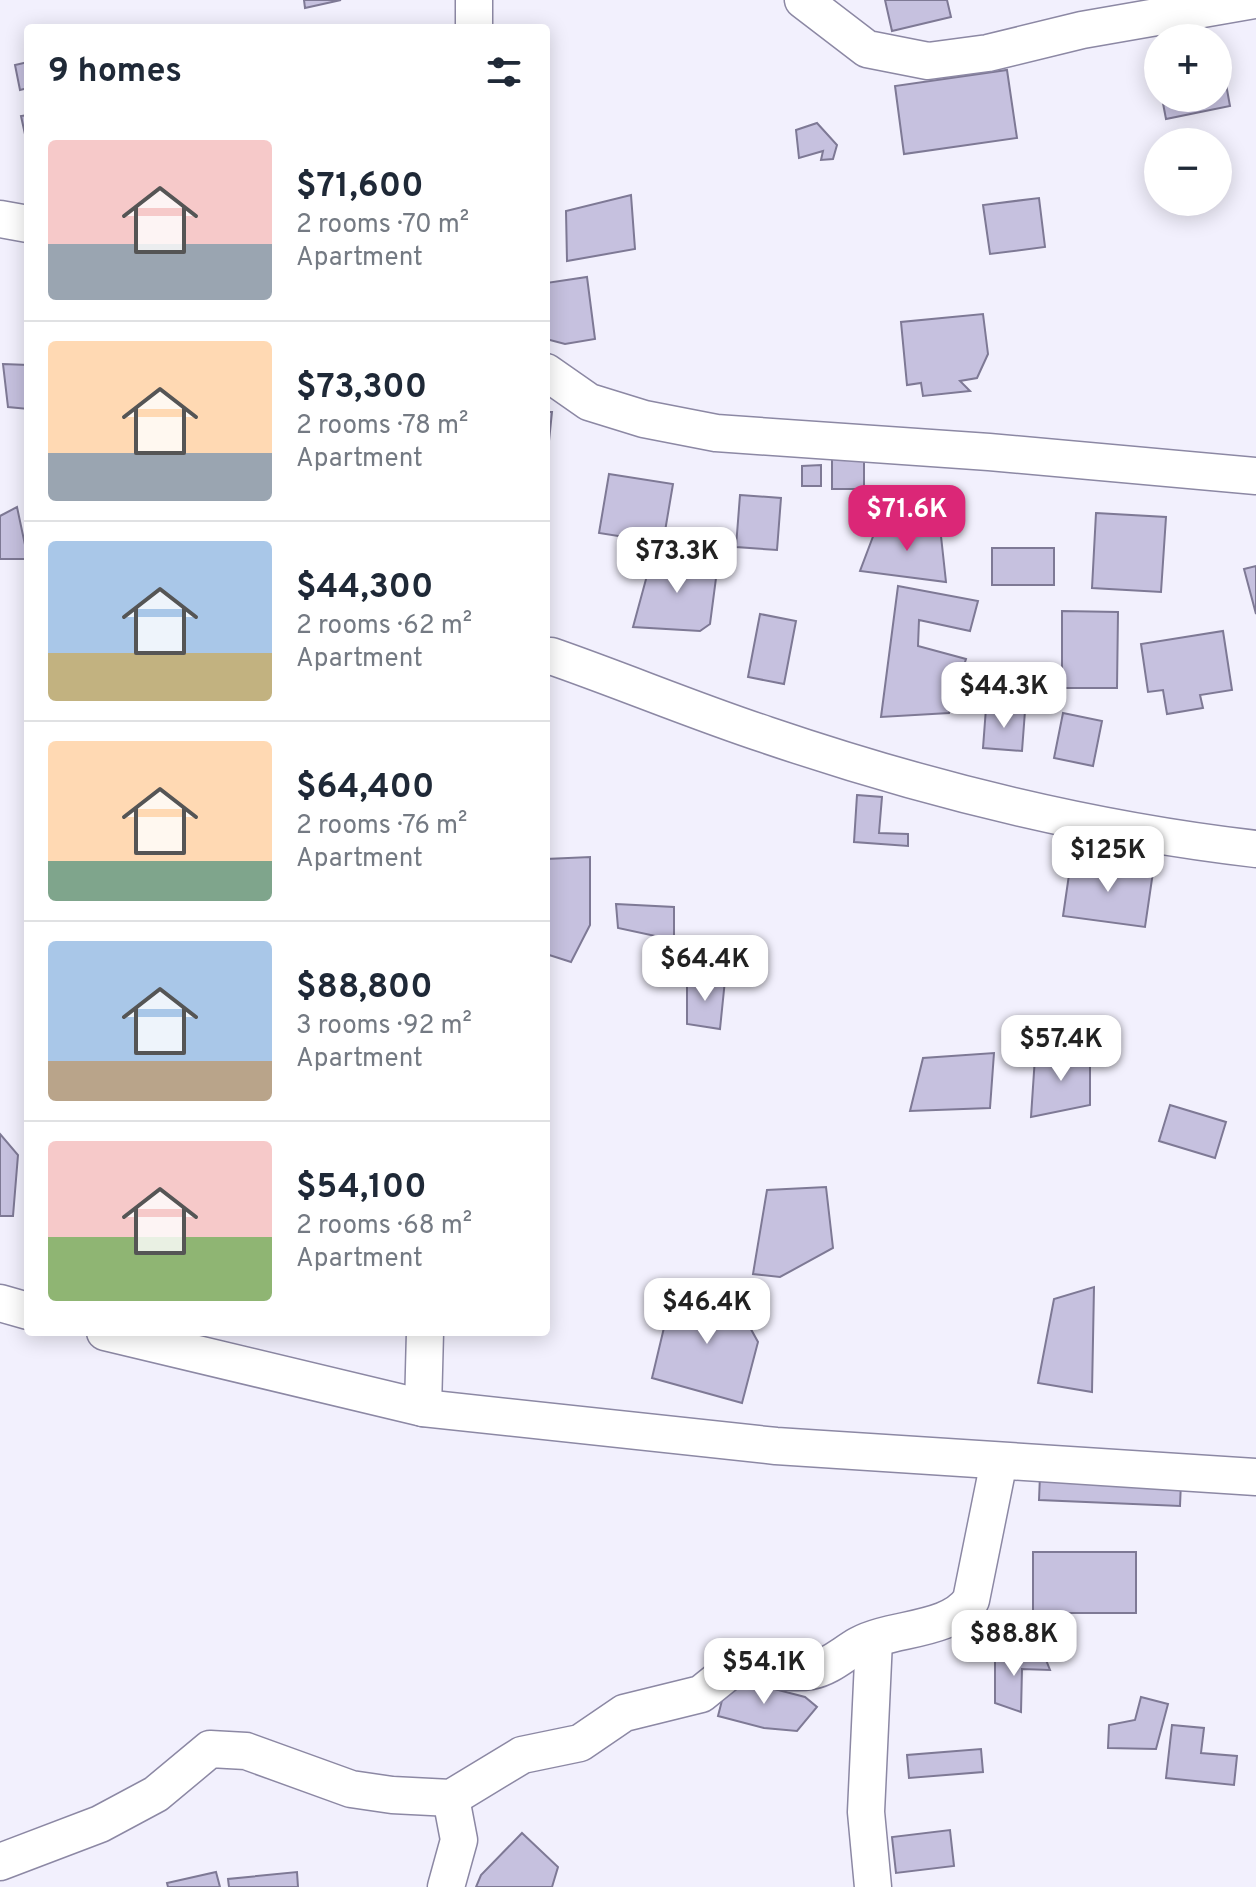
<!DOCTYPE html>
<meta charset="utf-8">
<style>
:root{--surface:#fff;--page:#f6f6f7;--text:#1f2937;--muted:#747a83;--line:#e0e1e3;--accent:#db2777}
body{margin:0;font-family:Overpass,sans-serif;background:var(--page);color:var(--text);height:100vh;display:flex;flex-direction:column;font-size:30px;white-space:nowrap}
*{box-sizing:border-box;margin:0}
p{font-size:26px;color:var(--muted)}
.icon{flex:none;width:44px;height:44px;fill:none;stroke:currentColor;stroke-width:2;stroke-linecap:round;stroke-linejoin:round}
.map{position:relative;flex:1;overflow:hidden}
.details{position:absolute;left:24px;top:24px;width:526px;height:1312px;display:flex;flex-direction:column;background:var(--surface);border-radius:8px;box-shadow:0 4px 20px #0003}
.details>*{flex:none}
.fabs{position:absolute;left:1144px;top:24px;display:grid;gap:16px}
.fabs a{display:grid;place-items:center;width:88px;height:88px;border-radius:50%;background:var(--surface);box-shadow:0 4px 20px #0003;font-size:40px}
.price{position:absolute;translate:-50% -68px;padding:0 18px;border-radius:16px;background:#fff;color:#222;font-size:26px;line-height:52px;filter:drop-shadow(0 2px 4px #0008)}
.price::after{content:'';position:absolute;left:50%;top:48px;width:24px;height:18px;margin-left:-12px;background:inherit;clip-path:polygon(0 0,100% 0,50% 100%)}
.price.on{background:var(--accent);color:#fff}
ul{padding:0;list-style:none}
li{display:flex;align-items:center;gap:24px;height:200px;padding:0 24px}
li+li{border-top:2px solid var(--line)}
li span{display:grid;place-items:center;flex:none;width:224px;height:160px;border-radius:8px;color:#555}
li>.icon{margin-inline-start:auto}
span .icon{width:96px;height:96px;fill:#fffc;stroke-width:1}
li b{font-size:34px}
h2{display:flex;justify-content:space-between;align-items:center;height:96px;padding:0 24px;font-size:34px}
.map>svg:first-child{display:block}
.building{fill:#c6c1df;stroke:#7e7995;stroke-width:2}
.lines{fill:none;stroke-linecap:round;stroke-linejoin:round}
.street-casing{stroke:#8c88a4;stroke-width:39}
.street{stroke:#fff;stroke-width:36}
</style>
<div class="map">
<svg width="1256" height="1887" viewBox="0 0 1256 1887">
<rect width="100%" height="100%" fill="#f2f0fd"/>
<g class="building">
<path d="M304,0H341L305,8Z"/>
<path d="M885,0H947L951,17L892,31Z"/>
<path d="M28,62V88L20,90L15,65Z"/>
<path d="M1222,62L1230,106L1166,119L1162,98H1218V63Z"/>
<path d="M1007,70L1017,138L904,154L895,86Z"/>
<path d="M28,115V148L21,116Z"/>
<path d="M817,123L837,145L833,159L821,160L823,151L799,158L796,130Z"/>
<path d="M631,195L635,249L567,261L566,211Z"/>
<path d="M1039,198L1045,247L990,254L983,205Z"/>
<path d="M587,277L595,339L565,344L546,339V283Z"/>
<path d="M983,314L988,354L977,378L960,381L970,391L923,396L921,383L907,385L901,322Z"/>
<path d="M3,364L28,365V409L8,407Z"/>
<path d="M546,412H552L546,470Z"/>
<rect x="832" y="452" width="32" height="37"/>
<path d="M821,465V486H802V466Z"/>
<path d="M609,474L673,484L663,543L599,533Z"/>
<path d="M740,495L781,498L777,550L736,547Z"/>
<path d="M17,507L28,559H0V516Z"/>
<path d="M1096,513L1166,517L1161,592L1092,588Z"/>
<path d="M877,526L940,527L946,582L860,571Z"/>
<rect x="992" y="548" width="62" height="37"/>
<path d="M652,557L718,563L710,624L700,631L633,627Z"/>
<path d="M1256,566V614L1244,569Z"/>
<path d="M898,586L978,601L970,631L919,620L918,646L966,659L949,713L881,717Z"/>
<path d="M1062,611L1118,612L1117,688H1062Z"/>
<path d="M760,614L796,621L784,684L748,677Z"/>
<path d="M1223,631L1232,690L1200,695L1203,708L1167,714L1163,690L1148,692L1141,644Z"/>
<path d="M986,708L1025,711L1022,751L983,748Z"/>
<path d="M1063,713L1102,721L1093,766L1054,758Z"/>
<path d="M857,795L882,797L879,833L908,834V846L854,842Z"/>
<path d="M590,857V925L571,962L546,954V859Z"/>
<path d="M1071,861L1153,872L1145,927L1063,916Z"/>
<path d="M616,904L674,907V940L618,928Z"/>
<path d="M725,980L720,1029L687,1024V981Z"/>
<path d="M994,1053L990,1108L910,1111L923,1058Z"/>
<path d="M1090,1053V1105L1031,1117L1035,1057Z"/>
<path d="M1170,1105L1226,1122L1215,1158L1159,1141Z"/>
<path d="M0,1134L18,1155L13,1216H0Z"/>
<path d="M826,1187L833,1248L780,1277L753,1274L767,1190Z"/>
<path d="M1094,1287L1092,1392L1038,1383L1054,1299Z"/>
<path d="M672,1294L732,1295L758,1342L742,1403L652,1378Z"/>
<path d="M1040,1475L1181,1482L1180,1506L1039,1500Z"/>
<rect x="1033" y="1552" width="103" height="61"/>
<path d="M1044,1655L1050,1670L1022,1669L1021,1712L995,1703V1656Z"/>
<path d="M728,1677L805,1697L817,1707L797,1731L764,1728L718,1716Z"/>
<path d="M1141,1697L1168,1704L1156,1749L1108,1748L1109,1725L1135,1720Z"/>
<path d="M1172,1725L1204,1728L1201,1753L1237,1756L1234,1785L1166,1778Z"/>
<path d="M981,1749L983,1772L909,1778L907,1755Z"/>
<path d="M950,1830L954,1866L896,1873L892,1837Z"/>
<path d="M522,1833L558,1867L552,1887H476L481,1875Z"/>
<path d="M216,1872L220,1887H168L167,1883Z"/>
<path d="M297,1872L298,1887H229L228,1879Z"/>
</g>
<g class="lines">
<g class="street-casing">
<g id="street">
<path d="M474,0V28"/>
<path d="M803,0L867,49L928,61L988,53L1082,30L1254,0"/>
<path d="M0,219L28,224"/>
<path d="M546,372L589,402L644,419L716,433L989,452L1256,476"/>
<path d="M551,656C623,681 694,711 767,735C926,789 1090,830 1256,849"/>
<path d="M0,1303L28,1311"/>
<path d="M105,1332L423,1408L776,1446L1256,1477"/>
<path d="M423,1408L425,1332"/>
<path d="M0,1862L100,1824L156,1794L210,1749L246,1751L351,1789L392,1795L451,1798L522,1755L580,1743L624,1713L701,1694L737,1665C759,1667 789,1675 811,1671C830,1667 843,1654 859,1645C892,1627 950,1632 971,1600L999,1461"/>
<path d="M446,1887L459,1840L451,1798"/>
<path d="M873,1887L866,1812L874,1640"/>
</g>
</g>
<use href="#street" class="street"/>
</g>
</svg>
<div class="fabs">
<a>+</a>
<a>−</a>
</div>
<b class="price on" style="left:907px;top:553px">$71.6K</b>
<b class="price" style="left:677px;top:595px">$73.3K</b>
<b class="price" style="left:1004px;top:730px">$44.3K</b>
<b class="price" style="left:1108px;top:894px">$125K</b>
<b class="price" style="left:705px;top:1003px">$64.4K</b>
<b class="price" style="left:1061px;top:1083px">$57.4K</b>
<b class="price" style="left:707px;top:1346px">$46.4K</b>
<b class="price" style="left:1014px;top:1678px">$88.8K</b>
<b class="price" style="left:764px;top:1706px">$54.1K</b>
<section class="details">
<h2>9 homes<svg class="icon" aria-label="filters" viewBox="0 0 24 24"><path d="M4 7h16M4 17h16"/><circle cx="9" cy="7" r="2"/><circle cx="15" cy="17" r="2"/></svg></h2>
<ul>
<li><span style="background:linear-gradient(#f6c9c9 65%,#9aa5b1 0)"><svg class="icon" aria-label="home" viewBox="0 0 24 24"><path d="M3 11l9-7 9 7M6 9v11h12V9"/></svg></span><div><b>$71,600</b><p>2 rooms · 70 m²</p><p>Apartment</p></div></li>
<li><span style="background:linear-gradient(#ffd9b3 70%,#9aa5b1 0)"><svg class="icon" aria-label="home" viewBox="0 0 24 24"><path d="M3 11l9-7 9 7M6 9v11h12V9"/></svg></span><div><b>$73,300</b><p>2 rooms · 78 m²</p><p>Apartment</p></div></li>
<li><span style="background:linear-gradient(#a9c7e8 70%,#c2b280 0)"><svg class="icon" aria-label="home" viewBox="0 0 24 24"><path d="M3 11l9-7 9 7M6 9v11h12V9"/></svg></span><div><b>$44,300</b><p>2 rooms · 62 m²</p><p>Apartment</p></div></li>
<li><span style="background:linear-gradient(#ffd9b3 75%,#7fa58c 0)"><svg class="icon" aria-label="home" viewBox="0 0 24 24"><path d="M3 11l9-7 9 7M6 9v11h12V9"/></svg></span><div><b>$64,400</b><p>2 rooms · 76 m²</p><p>Apartment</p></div></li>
<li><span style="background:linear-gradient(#a9c7e8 75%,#b9a48a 0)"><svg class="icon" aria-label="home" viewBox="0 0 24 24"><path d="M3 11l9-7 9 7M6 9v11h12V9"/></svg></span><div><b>$88,800</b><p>3 rooms · 92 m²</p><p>Apartment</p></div></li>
<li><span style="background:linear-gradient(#f6c9c9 60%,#8fb573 0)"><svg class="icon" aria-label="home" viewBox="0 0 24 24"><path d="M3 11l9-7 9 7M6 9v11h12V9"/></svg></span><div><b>$54,100</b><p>2 rooms · 68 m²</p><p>Apartment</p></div></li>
</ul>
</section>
</div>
